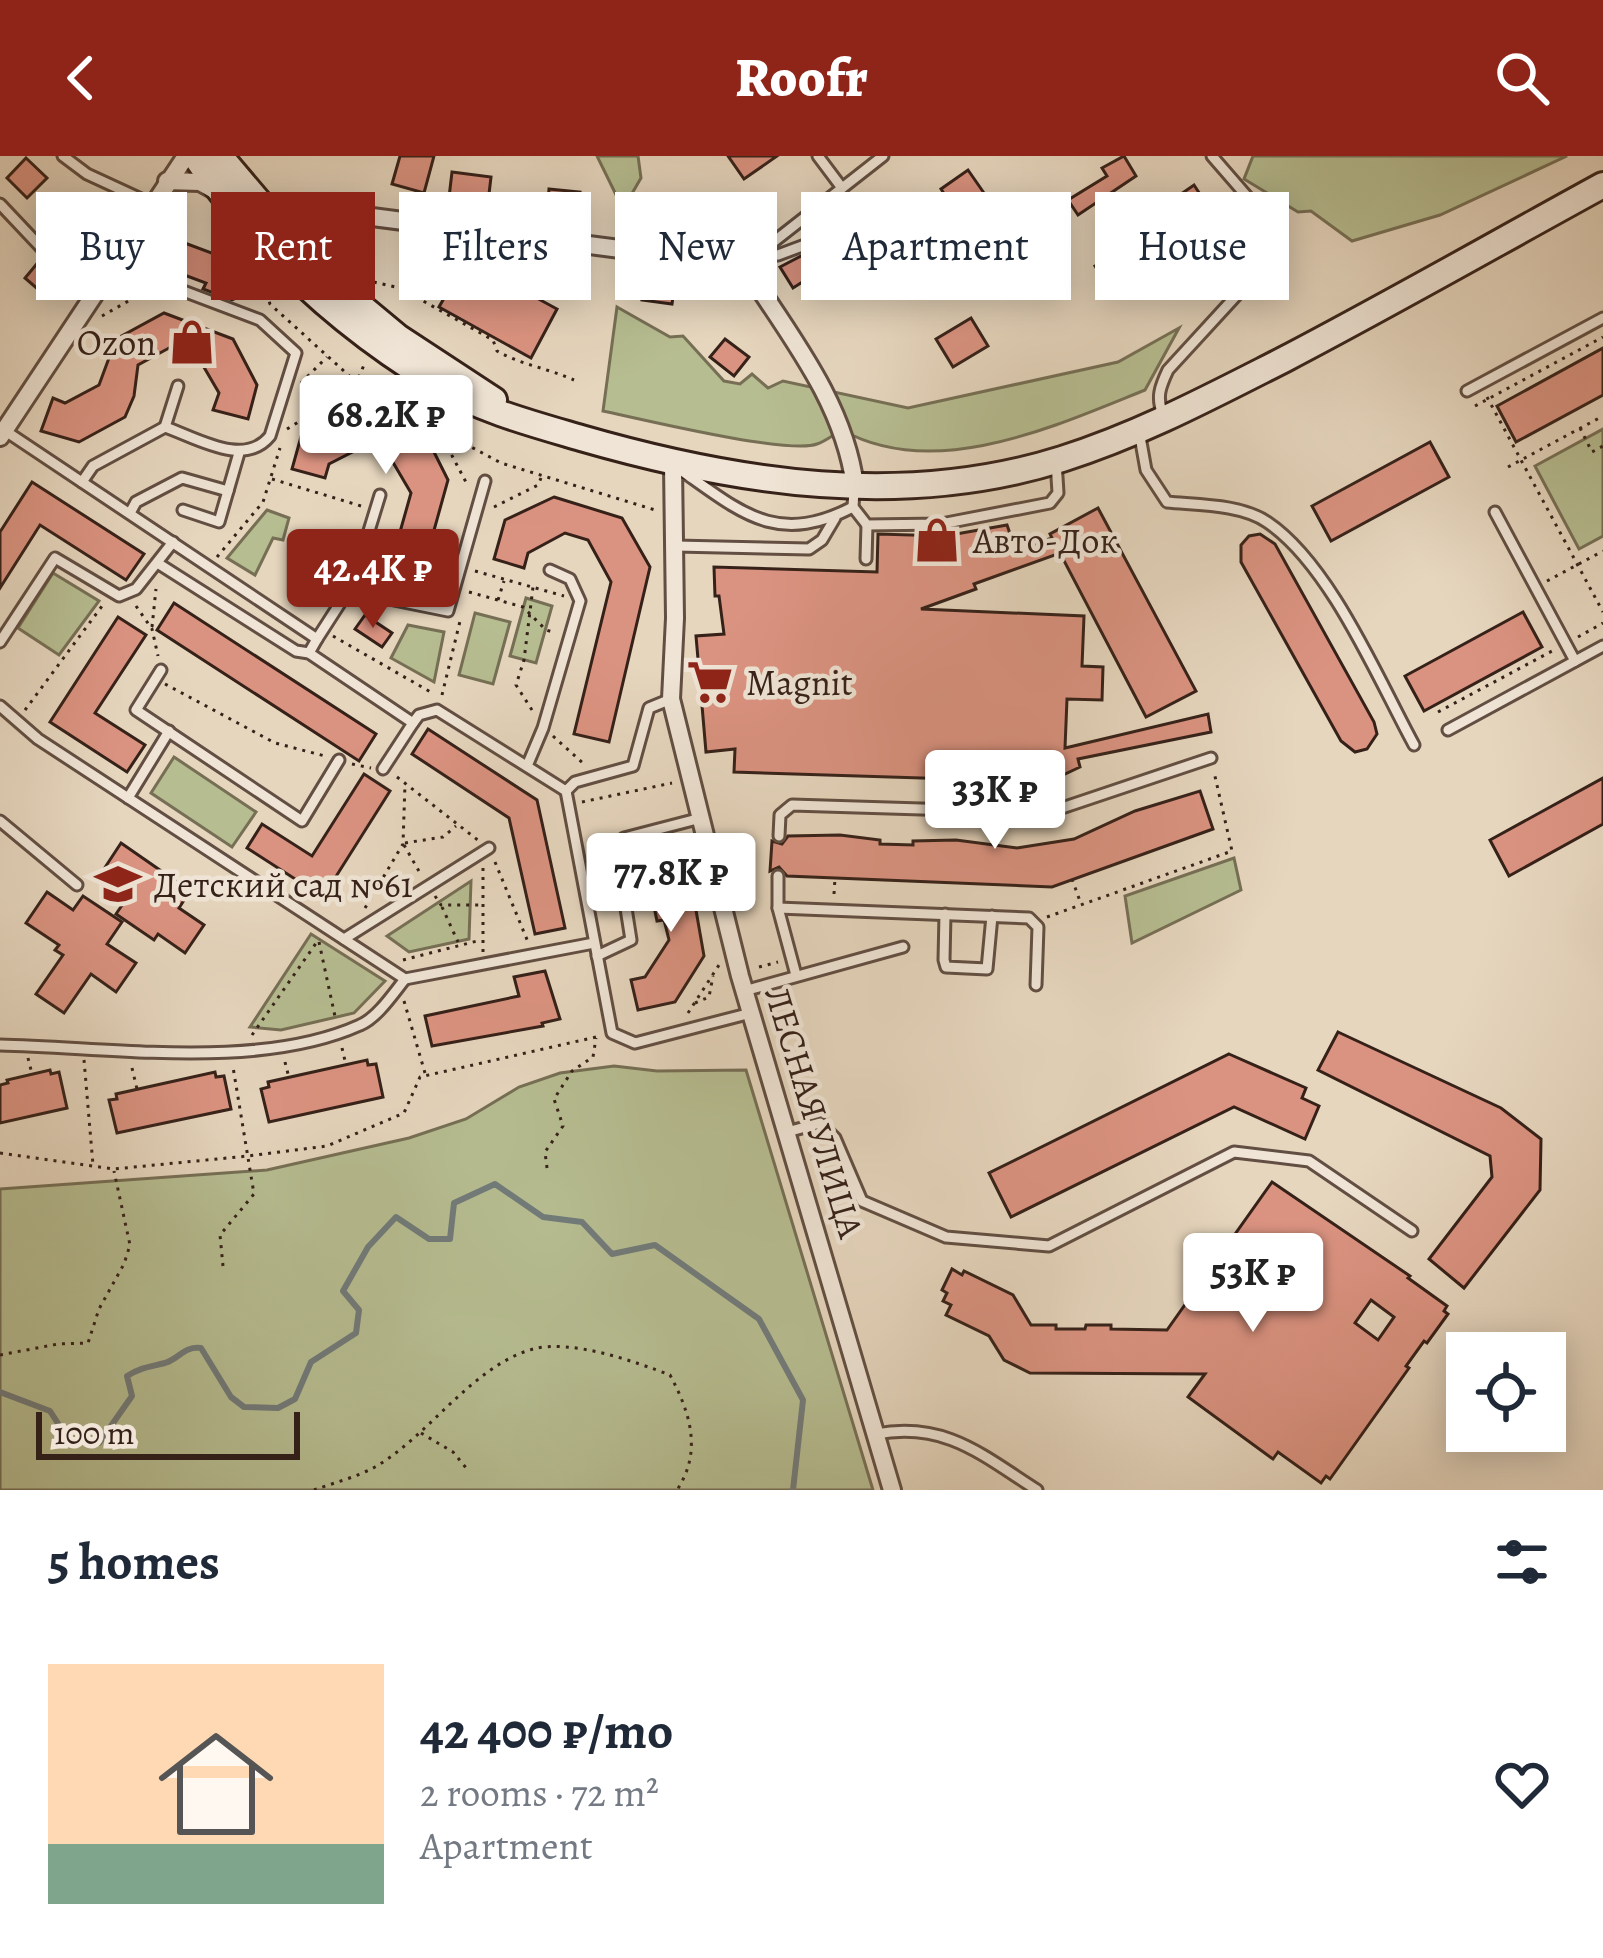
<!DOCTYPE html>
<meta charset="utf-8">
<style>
:root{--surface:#fff;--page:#f6f6f7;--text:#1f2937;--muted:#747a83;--accent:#8f2418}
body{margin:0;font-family:Alegreya,serif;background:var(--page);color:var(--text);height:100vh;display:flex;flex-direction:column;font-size:45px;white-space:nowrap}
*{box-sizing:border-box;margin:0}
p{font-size:39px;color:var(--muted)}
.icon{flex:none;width:66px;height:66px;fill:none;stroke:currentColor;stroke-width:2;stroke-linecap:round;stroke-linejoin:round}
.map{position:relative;height:1334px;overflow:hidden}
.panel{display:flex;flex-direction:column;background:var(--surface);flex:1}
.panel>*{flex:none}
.hud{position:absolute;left:36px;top:36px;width:1533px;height:108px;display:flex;gap:24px}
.fabs{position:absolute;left:1446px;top:1176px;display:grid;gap:24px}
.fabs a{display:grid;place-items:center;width:120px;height:120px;border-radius:0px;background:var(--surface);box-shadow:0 6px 30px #0003;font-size:60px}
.scale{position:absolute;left:36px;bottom:30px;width:264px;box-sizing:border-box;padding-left:12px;border:6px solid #362119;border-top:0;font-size:33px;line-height:42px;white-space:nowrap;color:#362119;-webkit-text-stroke:9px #efe4d5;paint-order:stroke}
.price{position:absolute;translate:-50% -102px;padding:0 27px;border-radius:12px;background:#fff;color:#222;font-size:39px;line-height:78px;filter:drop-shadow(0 3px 6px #0008)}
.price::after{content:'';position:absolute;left:50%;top:72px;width:36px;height:27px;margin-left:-18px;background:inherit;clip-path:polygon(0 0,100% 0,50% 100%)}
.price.current{background:var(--accent);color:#fff}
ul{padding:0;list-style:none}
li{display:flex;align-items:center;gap:36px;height:300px;padding:0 48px}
li span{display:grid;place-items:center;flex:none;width:336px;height:240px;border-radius:0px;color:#555}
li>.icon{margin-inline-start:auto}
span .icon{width:144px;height:144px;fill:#fffc;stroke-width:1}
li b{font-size:51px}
h2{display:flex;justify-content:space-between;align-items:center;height:144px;padding:0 48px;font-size:51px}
.tag{padding:0 42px;border-radius:0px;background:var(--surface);box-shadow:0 6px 30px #0003;font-size:42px;line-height:108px}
.tag.current{background:var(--accent);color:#fff}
header{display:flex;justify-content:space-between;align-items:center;height:156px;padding:0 48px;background:var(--accent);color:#fff;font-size:54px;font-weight:800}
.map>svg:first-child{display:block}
.green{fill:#b6bd91;stroke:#766f55;stroke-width:3}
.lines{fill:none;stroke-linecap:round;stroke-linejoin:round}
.stream{stroke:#727b7a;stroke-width:6}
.building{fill:#db9381;stroke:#362119;stroke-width:3;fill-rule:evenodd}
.service-casing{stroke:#624e42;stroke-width:15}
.minor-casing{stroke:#624e42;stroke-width:22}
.secondary-casing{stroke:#362119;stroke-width:30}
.path{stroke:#362119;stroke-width:3;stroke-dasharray:3 6;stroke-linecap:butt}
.service{stroke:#efe4d5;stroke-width:9}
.minor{stroke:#efe4d5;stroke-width:16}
.secondary{stroke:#efe4d5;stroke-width:24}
.labels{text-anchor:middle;stroke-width:9;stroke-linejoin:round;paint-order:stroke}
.poi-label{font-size:36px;fill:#362119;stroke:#efe4d5;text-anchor:start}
.street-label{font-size:36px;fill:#362119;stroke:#efe4d5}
</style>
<header><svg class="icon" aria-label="back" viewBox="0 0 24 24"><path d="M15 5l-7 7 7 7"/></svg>Roofr<svg class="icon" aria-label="search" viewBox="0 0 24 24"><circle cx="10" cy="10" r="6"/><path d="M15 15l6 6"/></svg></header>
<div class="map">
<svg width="1603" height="1334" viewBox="0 0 1603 1334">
<rect width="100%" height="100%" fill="#e6d6be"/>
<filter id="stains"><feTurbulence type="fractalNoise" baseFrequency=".00167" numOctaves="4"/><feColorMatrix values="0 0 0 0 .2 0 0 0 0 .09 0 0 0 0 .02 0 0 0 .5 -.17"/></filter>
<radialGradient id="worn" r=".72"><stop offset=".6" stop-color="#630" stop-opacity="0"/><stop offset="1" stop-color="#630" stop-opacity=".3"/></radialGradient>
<g class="green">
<path d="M597,0H638L641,22L623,53Z"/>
<path d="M1253,0H1567L1440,59L1352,85L1311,55L1298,56L1244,23Z"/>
<path d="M617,151L670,181L683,180L724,225L740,228L752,218L768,232L783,225L908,252L1118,206L1179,172L1145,234C1055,270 935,326 842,274C834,278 826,285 817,288C789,299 641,263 603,255Z"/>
<path d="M1603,273V380L1579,393L1535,310Z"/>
<path d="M267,354L289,362L283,384L273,382L255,419L227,402Z"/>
<path d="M53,417L99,445L59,499L18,472Z"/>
<path d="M526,442L552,450L536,507L510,500Z"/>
<path d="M475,457L510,466L493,528L459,519Z"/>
<path d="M408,469L444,476L434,526L391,502Z"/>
<path d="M174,601L256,656L232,691L151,637Z"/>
<path d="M1234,702L1241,734L1132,787L1125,740Z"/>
<path d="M471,725L469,783L409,796L387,780Z"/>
<path d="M311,778L385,825L354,857L281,874L250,871Z"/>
<path d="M614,910L657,915L746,914L873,1334H0V1033L267,1014L409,982L466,963L519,931L560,917Z"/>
</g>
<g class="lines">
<path class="stream" d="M0,1236L50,1255L68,1283L99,1287L132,1240L127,1220C142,1211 150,1211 165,1207C180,1202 184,1190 201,1192L231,1241L244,1251L278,1252L295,1243L311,1206L356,1177L359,1154L343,1135L368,1091L396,1061L429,1083H450L454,1047L495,1028L543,1061L582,1066L612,1098L655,1089L759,1163L803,1244L793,1334"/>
</g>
<g class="building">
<path d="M400,0H434L424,37L392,28Z"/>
<path d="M728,0H777L744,23Z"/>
<path d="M1124,0L1136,20L1078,59L1068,44L1107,20L1102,12Z"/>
<path d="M26,2L47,22L27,42L7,22Z"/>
<path d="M968,14L984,37L956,56L941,33Z"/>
<path d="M452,16L491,21L487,55L448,50Z"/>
<path d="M1194,29L1211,55L1188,70L1171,45Z"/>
<path d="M549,33L580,36L578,58L547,56Z"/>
<path d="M719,54L740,69L729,86L707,71Z"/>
<path d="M886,60L904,88L883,101L865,73Z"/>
<path d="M166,80L241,108L237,120L247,123L241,140L232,144L203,133L206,127L179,117L177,123L149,112L144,104L150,87L161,91Z"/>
<path d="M1123,93L1138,116L1110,134L1095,110Z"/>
<path d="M803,99L815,118L793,132L780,111Z"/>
<path d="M40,104L55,120L41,136L25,122Z"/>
<path d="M1193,105L1201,119L1172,135L1164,122Z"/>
<path d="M500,122L557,153L531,202L439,151L455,123L489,142Z"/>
<path d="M645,122L675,127L672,148L642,144Z"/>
<path d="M164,157L233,183L257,229L248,263L213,254L219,237L198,201L169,192L138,209L134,240L125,261L79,286L41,275L53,242L65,247L99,229L116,183Z"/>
<path d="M971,162L988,190L953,211L936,183Z"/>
<path d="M725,183L749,201L734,220L710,201Z"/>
<path d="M1603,192V239L1516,286L1497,250Z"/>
<path d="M350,251L389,262L387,268L425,278L448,324L431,385L436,387L434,395L431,405L426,403L418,431L387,422L411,337L391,303L377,299L382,281L329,308L325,322L292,313L302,277Z"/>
<path d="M1430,286L1449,321L1331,385L1312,350Z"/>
<path d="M32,326L144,398L126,424L40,369L0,432V376Z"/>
<path d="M554,341L622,362L650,411L609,586L574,578L611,426L588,384L565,377L528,397L524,412L494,403L505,364Z"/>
<path d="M1098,352L1196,535L1146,561L1060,397L974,428L976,433L921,453L1084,460L1082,510L1103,511L1102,544L1067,543L1065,592L1208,558L1211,576L1078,603L1080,611L1048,626L734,616L735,593L706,596L696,480L724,478L719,440H715L714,411L877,416L878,378L945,380L1007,369L1016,395L1052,382L1050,378Z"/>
<path d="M1260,378L1275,388L1374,566L1377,578L1367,593L1355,596L1341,585L1241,406V389L1249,380Z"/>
<path d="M174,447L376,578L359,605L157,474Z"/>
<path d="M1523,456L1542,491L1424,555L1405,520Z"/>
<path d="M365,459L392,477L382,491L355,473Z"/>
<path d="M118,461L146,479L95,557L145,589L127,616L50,566Z"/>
<path d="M428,573L537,644L565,772L535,778L509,662L412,598Z"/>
<path d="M364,618L390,635L323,741L247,692L262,668L312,700Z"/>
<path d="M1603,622V668L1509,720L1490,684Z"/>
<path d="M1200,635L1213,673L1052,731L787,720L779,711L770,715L772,685L782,688L788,680L840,679L880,684V688L913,689V685L956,684L1017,692L1074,683L1135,655Z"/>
<path d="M121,687L190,735L179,752L204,769L185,797L158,778L154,784L116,758L129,739L100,719Z"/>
<path d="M681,697L687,721L690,720L704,800L675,846L638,854L631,824L645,821L669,784L664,764L657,765L646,712L652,711L651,704Z"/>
<path d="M47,736L73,754L83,740L122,766L107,788L136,807L116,836L91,818L64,857L36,838L63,799L55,794L59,789L26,767Z"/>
<path d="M545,815L560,863L542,867L543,870L432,890L425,860L519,840L514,821Z"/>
<path d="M1338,876L1501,952L1541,983L1540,1034L1464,1132L1429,1103L1492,1021L1490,1000L1318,914Z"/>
<path d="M1229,898L1306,932L1302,942L1319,950L1305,983L1234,951L1011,1061L989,1017Z"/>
<path d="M367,904L368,909L376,908L383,941L269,966L261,933L269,931L268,926Z"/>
<path d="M50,914L51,918L59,916L67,952L0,967V929L8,927L7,924Z"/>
<path d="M215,916L216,921L224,920L231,953L117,977L109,944L117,943L116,938Z"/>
<path d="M1272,1026L1410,1120L1408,1122L1447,1150L1444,1155L1448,1158L1427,1187L1424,1185L1406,1210L1409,1212L1330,1323L1326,1320L1321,1327L1278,1296L1273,1303L1188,1241L1205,1218L1030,1217L1004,1204L989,1180L946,1159L951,1149L943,1145L947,1137L942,1134L952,1113L962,1119L964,1115L1013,1139L1031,1169H1056V1173H1085L1086,1169H1111V1173L1167,1174ZM1282,1080L1306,1098L1291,1120L1266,1103ZM1371,1144L1394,1161L1378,1184L1355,1167Z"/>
</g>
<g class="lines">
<g class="service-casing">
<g id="service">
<path d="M63,0L87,18L152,48"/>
<path d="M818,0L842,32"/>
<path d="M0,48L67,119L92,139"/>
<path d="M757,100L778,99L837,77"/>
<path d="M744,109L883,0"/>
<path d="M1467,235L1603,162"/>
<path d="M1163,259C1156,241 1160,231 1168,214L1279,93L1278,76L1212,0"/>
<path d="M165,271L178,230"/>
<path d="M4,274L317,483L309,497"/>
<path d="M1139,275L1146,314L1167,346C1197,349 1241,348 1267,366C1330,408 1378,523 1414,589"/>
<path d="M685,317C744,359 779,389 853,351"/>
<path d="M82,326L93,310L165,271C197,282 244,312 270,280L296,197L260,164L112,108"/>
<path d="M854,334L853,351L867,369L941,368L1050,347L1058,337L1056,305"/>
<path d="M380,339L353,427L379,441L448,455L485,325"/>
<path d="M183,354L219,366L239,297"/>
<path d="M1495,356L1575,505"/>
<path d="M130,357L136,346L182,322L228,335"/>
<path d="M676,390L809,393L822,384L835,362"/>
<path d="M866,403L867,369"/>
<path d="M159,408L296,495L309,497L413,567L419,559L437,554L566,635L575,626L633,610L649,552L671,543"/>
<path d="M317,483L353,427"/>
<path d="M0,486L55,402L119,440L136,433L173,386"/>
<path d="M161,514L136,554L302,665L339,604"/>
<path d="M0,550L38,583L405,823L594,787"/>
<path d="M1448,574L1603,490"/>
<path d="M527,610L543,572L580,445L570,423L550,414"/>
<path d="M383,613L413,567"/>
<path d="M566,635L612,877L635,887L751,857"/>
<path d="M128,642L169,575"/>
<path d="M0,665L77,729"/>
<path d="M779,680L780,659L792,649L1047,657L1211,602"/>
<path d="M778,720V752L796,819"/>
<path d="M778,752L1029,762L1038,771L1036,829"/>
<path d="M945,758L944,804L946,811L987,813L992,760"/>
<path d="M344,783L489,692"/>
<path d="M597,800L631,784L617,695L624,682L701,662"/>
<path d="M744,835L903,791"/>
<path d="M0,889C110,891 258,915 360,869C377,862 393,838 405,823"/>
<path d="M787,976L820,967L835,982L862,1045L946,1081L1049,1090L1234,996L1309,1005L1412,1075"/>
<path d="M876,1278C945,1265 982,1299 1037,1334"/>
</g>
</g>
<g class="minor-casing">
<g id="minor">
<path d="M167,25L200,26L218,36"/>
<path d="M267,58L277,51L287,50L744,109C789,179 844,246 855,330"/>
<path d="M0,281L186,0"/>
<path d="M673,309L675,462L671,543L740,820L892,1334"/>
</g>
</g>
<g class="secondary-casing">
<g id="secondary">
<path d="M195,0C259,95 339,169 437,228C480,254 533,268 581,282C737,327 903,353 1062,303C1141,278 1212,240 1285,203C1392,147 1497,87 1603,29"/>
<path d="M220,0L315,112L398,181L494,244"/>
</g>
</g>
<g class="path">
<path d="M257,112L270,148L356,226L391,248L501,307L655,354"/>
<path d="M365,124L400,132L493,184L497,195C522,209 547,212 574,224"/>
<path d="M102,160L146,135"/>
<path d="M307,224L323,251"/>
<path d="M301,227L327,201"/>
<path d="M1487,241L1603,456"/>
<path d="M392,247L396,228"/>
<path d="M1475,250L1603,181"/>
<path d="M1580,272L1592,296L1603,290"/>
<path d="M287,273L354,232L364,209"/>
<path d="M439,275L468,330"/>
<path d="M1508,311L1603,260"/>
<path d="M272,323L361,350"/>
<path d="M494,351L538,329L541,322"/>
<path d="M217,401L263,346L280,292"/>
<path d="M475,415L564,440"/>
<path d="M1547,425L1603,395"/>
<path d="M469,436L523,451L546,474L556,477"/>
<path d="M498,444L504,425"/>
<path d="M136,450L152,473L158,500"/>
<path d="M152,471L156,433"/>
<path d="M333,480L434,538"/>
<path d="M1578,481L1603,467"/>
<path d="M165,528L275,587L325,600"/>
<path d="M442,539L461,461"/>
<path d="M25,554L105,446"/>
<path d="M532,554L516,529L524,504L533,431"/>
<path d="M1438,556L1554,494"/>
<path d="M553,580L586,610"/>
<path d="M352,608L371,612"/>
<path d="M397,621L479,685"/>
<path d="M582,646L672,627"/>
<path d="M405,687L443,681L456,670"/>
<path d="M404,689L420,717"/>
<path d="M495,706L528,786"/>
<path d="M1072,723L1081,748"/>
<path d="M834,738L835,722"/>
<path d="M435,740L441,749H483"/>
<path d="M442,751L458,786"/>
<path d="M365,752L403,688L405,628"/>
<path d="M1047,761L1232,695L1214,616"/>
<path d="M319,786L336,865"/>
<path d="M483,796V709"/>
<path d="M403,804L481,784"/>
<path d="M759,811L778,806"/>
<path d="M404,845L425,917"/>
<path d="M695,847L709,841L713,820"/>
<path d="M688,857L719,809"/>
<path d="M252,879L319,783"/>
<path d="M342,892L346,909"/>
<path d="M28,902L32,918"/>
<path d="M84,904L93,1009"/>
<path d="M285,906L289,922"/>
<path d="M132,912L137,933"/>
<path d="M0,997L114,1013L248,1000L327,990L404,957L420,921L596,881"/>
<path d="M547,1012L545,996L563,970L554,943L572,915L593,901L596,882"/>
<path d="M223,1110L220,1079L254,1038L233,911"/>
<path d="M0,1199L58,1188L88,1187L99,1153L124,1108L130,1089L114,1015"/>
<path d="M421,1277L453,1296L467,1313"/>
<path d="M314,1334C333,1327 357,1321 375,1311C429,1280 472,1210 533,1193C572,1183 633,1205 670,1219C691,1258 702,1296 677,1334"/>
</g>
<use href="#service" class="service"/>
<use href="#minor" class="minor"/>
<use href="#secondary" class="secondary"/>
</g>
<defs>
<g id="shop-bare" transform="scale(3.6)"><path d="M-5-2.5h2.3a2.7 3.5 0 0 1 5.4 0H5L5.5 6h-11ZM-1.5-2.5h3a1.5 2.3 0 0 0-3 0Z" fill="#8f2418" stroke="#efe4d5" stroke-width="2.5" paint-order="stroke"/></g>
<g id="supermarket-bare" transform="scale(3.6)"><path d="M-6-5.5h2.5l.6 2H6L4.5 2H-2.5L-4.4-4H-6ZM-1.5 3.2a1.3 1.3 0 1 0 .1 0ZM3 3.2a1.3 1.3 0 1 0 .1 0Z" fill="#8f2418" stroke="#efe4d5" stroke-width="2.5" paint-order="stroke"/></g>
<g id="school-bare" transform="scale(3.6)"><path d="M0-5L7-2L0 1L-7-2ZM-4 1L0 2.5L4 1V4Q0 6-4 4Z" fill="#8f2418" stroke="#efe4d5" stroke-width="2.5" paint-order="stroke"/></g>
</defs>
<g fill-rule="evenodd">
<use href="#shop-bare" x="192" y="186"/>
<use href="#shop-bare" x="937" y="384"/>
<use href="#supermarket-bare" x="710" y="526"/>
<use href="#school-bare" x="118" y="728"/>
</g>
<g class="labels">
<g class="poi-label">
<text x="156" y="199" text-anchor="end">Ozon</text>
<text x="973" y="397">Авто-Док</text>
<text x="746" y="539">Magnit</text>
<text x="154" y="741">Детский сад №61</text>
</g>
<g class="street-label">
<text transform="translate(815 956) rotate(73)" y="13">ЛЕСНАЯ УЛИЦА</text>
</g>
</g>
<rect width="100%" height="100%" filter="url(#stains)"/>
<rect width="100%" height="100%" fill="url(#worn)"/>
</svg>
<div class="fabs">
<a><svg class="icon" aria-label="locate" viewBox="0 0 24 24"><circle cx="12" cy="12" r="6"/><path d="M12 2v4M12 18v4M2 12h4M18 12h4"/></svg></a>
</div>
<div class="scale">100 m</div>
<b class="price" style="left:386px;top:321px">68.2K ₽</b>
<b class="price current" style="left:373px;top:475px">42.4K ₽</b>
<b class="price" style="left:995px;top:696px">33K ₽</b>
<b class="price" style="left:671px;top:779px">77.8K ₽</b>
<b class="price" style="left:1253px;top:1179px">53K ₽</b>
<div class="hud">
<a class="tag">Buy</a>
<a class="tag current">Rent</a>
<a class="tag">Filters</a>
<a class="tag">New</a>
<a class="tag">Apartment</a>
<a class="tag">House</a>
</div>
</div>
<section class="panel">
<h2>5 homes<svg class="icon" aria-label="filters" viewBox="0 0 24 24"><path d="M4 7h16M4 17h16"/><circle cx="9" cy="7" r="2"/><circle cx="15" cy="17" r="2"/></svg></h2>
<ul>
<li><span style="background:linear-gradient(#ffd9b3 75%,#7fa58c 0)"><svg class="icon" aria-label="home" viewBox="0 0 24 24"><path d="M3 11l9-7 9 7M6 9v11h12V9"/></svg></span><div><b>42 400 ₽/mo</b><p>2 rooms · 72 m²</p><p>Apartment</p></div><svg class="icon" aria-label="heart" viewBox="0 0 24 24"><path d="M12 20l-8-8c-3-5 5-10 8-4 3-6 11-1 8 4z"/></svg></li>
</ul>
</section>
